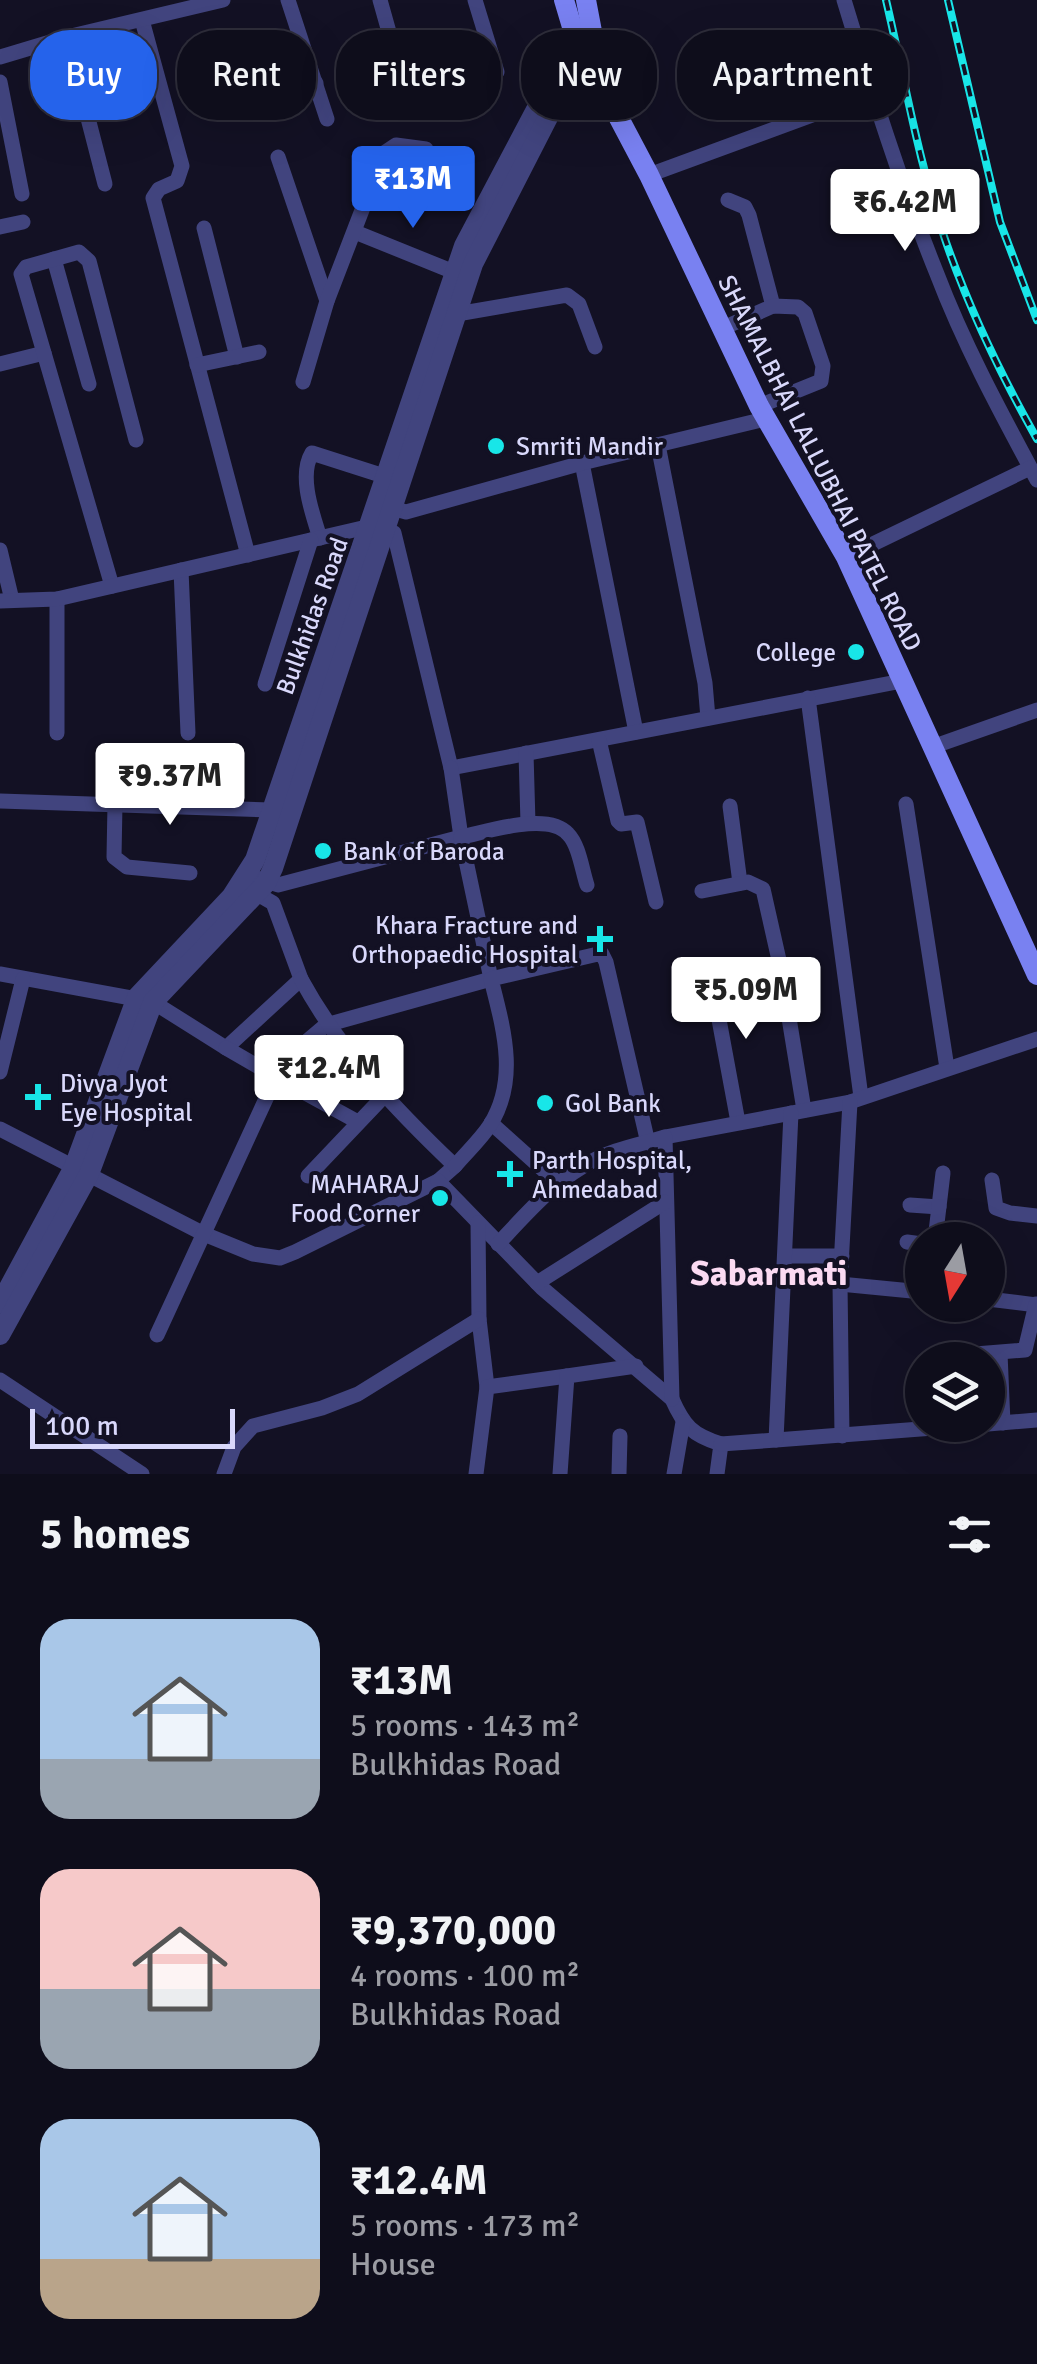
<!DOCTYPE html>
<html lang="en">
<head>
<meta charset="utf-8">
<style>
  :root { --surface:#0e0d1b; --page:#171624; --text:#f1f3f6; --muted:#9b9ca3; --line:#2e2d3a; --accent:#2563eb }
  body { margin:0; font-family:Signika,sans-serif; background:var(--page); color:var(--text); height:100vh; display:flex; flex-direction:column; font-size:38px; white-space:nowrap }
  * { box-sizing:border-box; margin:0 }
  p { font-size:32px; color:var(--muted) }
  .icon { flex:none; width:55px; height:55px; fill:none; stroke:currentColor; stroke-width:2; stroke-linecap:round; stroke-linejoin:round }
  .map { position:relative; height:1474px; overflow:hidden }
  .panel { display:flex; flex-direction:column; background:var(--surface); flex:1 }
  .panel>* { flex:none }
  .banner { position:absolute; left:30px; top:30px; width:978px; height:90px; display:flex; gap:20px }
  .needle { width:65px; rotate:191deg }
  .controls { position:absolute; left:905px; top:1222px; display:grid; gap:20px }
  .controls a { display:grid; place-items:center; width:100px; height:100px; border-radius:50%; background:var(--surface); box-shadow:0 10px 40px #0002,0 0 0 2px var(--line); font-size:50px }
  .scale { position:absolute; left:30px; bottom:25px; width:205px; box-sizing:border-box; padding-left:10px; border:5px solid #d9d8fb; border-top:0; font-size:28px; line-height:35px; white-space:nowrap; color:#d9d8fb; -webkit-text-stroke:8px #131124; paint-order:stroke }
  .price { position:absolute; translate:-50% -85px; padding:0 22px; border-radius:10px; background:#fff; color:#222; font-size:32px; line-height:65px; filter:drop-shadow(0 2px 5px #0008) }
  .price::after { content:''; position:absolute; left:50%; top:60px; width:30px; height:22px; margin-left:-15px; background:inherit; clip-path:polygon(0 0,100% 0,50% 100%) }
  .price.current { background:var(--accent); color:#fff }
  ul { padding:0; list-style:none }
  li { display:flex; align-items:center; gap:30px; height:250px; padding:0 40px }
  li span { display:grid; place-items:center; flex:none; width:280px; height:200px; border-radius:30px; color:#555 }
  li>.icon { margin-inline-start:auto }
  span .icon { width:120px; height:120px; fill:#fffc; stroke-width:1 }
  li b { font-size:42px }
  h2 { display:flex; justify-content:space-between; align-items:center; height:120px; padding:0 40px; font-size:42px }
  .pill { padding:0 35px; border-radius:40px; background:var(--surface); box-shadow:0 10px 40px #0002,0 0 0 2px var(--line); font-size:35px; line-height:90px }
  .pill.current { background:var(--accent); color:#fff }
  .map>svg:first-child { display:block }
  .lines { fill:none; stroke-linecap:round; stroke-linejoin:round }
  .minor { stroke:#41447e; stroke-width:15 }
  .tertiary { stroke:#41447e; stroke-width:20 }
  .secondary { stroke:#7981f1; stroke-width:20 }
  .rail-casing { stroke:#18e6e8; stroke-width:8 }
  .rail { stroke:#131124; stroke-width:4; stroke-dasharray:11; stroke-linecap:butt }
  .poi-dot { fill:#18e6e8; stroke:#131124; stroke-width:4 }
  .labels { text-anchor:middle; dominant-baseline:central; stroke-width:8; stroke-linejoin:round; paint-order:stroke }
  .poi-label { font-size:25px; fill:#d9d8fb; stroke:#131124; text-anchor:start }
  .street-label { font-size:25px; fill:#d9d8fb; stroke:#131124 }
  .district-label { font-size:35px; font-weight:bold; fill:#fbdaf2; stroke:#131124 }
</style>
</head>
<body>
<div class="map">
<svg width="1037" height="1474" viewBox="0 0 1037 1474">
  <rect width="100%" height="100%" fill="#131124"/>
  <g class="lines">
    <!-- minor -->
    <g class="minor">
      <polyline points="288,0 327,119"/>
      <polyline points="380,0 407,96"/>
      <polyline points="475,0 497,72"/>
      <path d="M 844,0 C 872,92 901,185 937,274 C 964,345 1001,413 1037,480"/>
      <polyline points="142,20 182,166 177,181 159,189 153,198 248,555"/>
      <polyline points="67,37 105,184"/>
      <polyline points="0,57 67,37 223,0"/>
      <polyline points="0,82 22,194"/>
      <polyline points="237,109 316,83"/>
      <polyline points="278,157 327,301"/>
      <polyline points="649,175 872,93"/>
      <polyline points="728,200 745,207 749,215 773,306"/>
      <polyline points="0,227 23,222"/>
      <polyline points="204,228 237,357"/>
      <polyline points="355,232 454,272"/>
      <polyline points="54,259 89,384"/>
      <polyline points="457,314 567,295 579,304 595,347"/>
      <polyline points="723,328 773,306 798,307 805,313 823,366 821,381 759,406"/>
      <polyline points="0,364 44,353"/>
      <polyline points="197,365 259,352"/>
      <polyline points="303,382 327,301 384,153 396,145 426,149"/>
      <polyline points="658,445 705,683 708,718"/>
      <polyline points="582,463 636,732"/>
      <polyline points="381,505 406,512 582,463 765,419"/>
      <path d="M 320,538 C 313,515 298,476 312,453 L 387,477"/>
      <polyline points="0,550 12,600"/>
      <polyline points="846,557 1030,468"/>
      <polyline points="181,570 188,733"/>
      <polyline points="112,586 21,274 26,267 79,252 89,261 136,440"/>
      <polyline points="57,599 57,733"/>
      <polyline points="0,601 57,599 371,526 394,533 451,768 902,681"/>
      <polyline points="265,684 311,540"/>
      <polyline points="808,698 861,1097"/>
      <polyline points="599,740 618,821 621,824 637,822 656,902"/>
      <polyline points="932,747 1037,710"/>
      <polyline points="526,753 528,823"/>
      <polyline points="0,801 271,810"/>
      <polyline points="115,804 114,857 127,867 190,873"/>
      <polyline points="906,804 947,1068"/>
      <polyline points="730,806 740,883"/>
      <polyline points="257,878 278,885 461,837 451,768"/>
      <polyline points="702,891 748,882 763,889 781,969 804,1110"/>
      <polyline points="710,971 738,1122"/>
      <polyline points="0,974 153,1002 226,1048 301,979 273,903 247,888"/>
      <polyline points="0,1072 23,979"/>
      <path d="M 358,1122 L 276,1077 L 293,1053 L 326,1025 L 491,979 L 461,837 C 487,832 548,811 568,834 C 579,845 582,870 587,885"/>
      <polyline points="491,1123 559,1184"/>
      <path d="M 0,1129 L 204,1234 L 253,1254 L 280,1258 L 295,1252 L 438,1181 L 455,1166 C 395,1109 341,1052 301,979"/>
      <polyline points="665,1137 850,1102 1037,1039"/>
      <path d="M 455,1166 C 466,1153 481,1139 490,1125 C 519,1079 503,1027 491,979 L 598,954 L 602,954 L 606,962 L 648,1143"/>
      <polyline points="308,1176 384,1096"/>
      <polyline points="992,1180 996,1208 1010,1213 1037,1216"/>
      <path d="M 438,1181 L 542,1288 L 672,1399 C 684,1426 692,1435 721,1444 L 717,1474"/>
      <polyline points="910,1205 939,1207"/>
      <polyline points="478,1223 479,1319 487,1387"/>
      <polyline points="935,1240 943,1173"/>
      <polyline points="907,1242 922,1244"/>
      <path d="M 498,1244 C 528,1212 557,1178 598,1158 C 618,1148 643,1144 665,1137 L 672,1399"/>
      <polyline points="785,1256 842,1256"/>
      <polyline points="537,1283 665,1202"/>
      <polyline points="840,1284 922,1292"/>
      <polyline points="988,1299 1037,1305"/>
      <polyline points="157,1335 276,1077 226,1048"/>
      <polyline points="1000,1353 1003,1423"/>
      <polyline points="938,1357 1025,1350 1036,1304"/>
      <polyline points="0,1380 142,1474"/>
      <polyline points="988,1424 1037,1420"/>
      <polyline points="842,1436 840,1284 850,1102"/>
      <polyline points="776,1440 973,1425"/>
      <polyline points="721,1444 776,1440 791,1113"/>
      <polyline points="224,1474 234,1447 253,1426 322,1408 358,1394 479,1319"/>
      <polyline points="476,1474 487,1387 567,1376"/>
      <polyline points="560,1474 567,1376 636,1366"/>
      <polyline points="619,1474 620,1436"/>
      <polyline points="674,1474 683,1422"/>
    </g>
    <!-- tertiary -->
    <g class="tertiary">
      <polyline points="0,1304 74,1167 137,997 232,896 255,860 464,246 558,68 577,47 592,42"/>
      <polyline points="0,1335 89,1174 153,1002 266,883 273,868 473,264 559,96 583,64 597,60"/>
    </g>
    <!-- secondary -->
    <g class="secondary">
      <polyline points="564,0 583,64 602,86 649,175 759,406 846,557 1037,975"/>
      <polyline points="586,0 602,84"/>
    </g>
    <!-- rail casing -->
    <g class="rail-casing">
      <g id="rail">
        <path d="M 886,0 C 905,81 919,166 947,245 C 971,313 1002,377 1037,439"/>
        <polyline points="948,0 1000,222 1037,320"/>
      </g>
    </g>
    <!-- rail -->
    <use href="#rail" class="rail"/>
  </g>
  <!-- markers -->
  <g class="poi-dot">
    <circle cx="496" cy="446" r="10"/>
    <circle cx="856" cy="652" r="10"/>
    <circle cx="323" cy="851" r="10"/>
    <path d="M595 924h10v10h10v10h-10v10h-10v-10h-10v-10h10z"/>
    <path d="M33 1082h10v10h10v10h-10v10h-10v-10h-10v-10h10z"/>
    <circle cx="545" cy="1103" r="10"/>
    <path d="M505 1159h10v10h10v10h-10v10h-10v-10h-10v-10h10z"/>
    <circle cx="440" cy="1198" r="10"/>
  </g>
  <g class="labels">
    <!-- poi labels -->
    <g class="poi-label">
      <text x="516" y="446">Smriti Mandir</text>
      <text x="836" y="652" text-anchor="end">College</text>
      <text x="343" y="851">Bank of Baroda</text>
      <text x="578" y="925" text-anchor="end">Khara Fracture and<tspan x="578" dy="29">Orthopaedic Hospital</tspan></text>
      <text x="60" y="1083">Divya Jyot<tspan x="60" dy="29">Eye Hospital</tspan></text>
      <text x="565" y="1103">Gol Bank</text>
      <text x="532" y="1160">Parth Hospital,<tspan x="532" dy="29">Ahmedabad</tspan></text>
      <text x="420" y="1184" text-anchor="end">MAHARAJ<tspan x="420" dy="29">Food Corner</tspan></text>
    </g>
    <!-- street labels -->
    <g class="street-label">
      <text transform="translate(820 463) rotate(63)">SHAMALBHAI LALLUBHAI PATEL ROAD</text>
      <text transform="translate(312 616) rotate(-70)">Bulkhidas Road</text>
    </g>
    <!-- district labels -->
    <g class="district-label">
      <text x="769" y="1273">Sabarmati</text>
    </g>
  </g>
</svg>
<div class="controls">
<a><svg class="needle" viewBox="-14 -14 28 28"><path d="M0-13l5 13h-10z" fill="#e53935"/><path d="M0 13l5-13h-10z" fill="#9b9ca3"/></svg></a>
<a><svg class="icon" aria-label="layers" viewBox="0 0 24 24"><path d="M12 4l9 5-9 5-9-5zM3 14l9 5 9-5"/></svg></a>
</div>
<div class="scale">100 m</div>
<b class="price current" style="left:413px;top:231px">₹13M</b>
<b class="price" style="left:905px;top:254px">₹6.42M</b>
<b class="price" style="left:170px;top:828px">₹9.37M</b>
<b class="price" style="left:746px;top:1042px">₹5.09M</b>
<b class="price" style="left:329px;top:1120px">₹12.4M</b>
<div class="banner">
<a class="pill current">Buy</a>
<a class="pill">Rent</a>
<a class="pill">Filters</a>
<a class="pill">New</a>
<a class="pill">Apartment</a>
</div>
</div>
<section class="panel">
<h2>5 homes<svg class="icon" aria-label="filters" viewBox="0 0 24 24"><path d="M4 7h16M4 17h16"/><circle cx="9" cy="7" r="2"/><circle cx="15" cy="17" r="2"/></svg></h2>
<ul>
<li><span style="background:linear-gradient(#a9c7e8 70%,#9aa5b1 0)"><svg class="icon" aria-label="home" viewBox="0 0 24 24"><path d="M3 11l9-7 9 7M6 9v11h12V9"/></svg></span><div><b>₹13M</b><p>5 rooms · 143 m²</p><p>Bulkhidas Road</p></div></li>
<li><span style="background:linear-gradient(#f6c9c9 60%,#9aa5b1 0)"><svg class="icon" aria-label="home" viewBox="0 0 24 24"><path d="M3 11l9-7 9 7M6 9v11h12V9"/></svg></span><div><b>₹9,370,000</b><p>4 rooms · 100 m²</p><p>Bulkhidas Road</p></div></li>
<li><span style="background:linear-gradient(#a9c7e8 70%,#b9a48a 0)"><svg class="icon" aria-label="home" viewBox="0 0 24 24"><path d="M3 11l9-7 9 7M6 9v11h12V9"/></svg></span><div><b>₹12.4M</b><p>5 rooms · 173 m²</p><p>House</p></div></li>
</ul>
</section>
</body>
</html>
